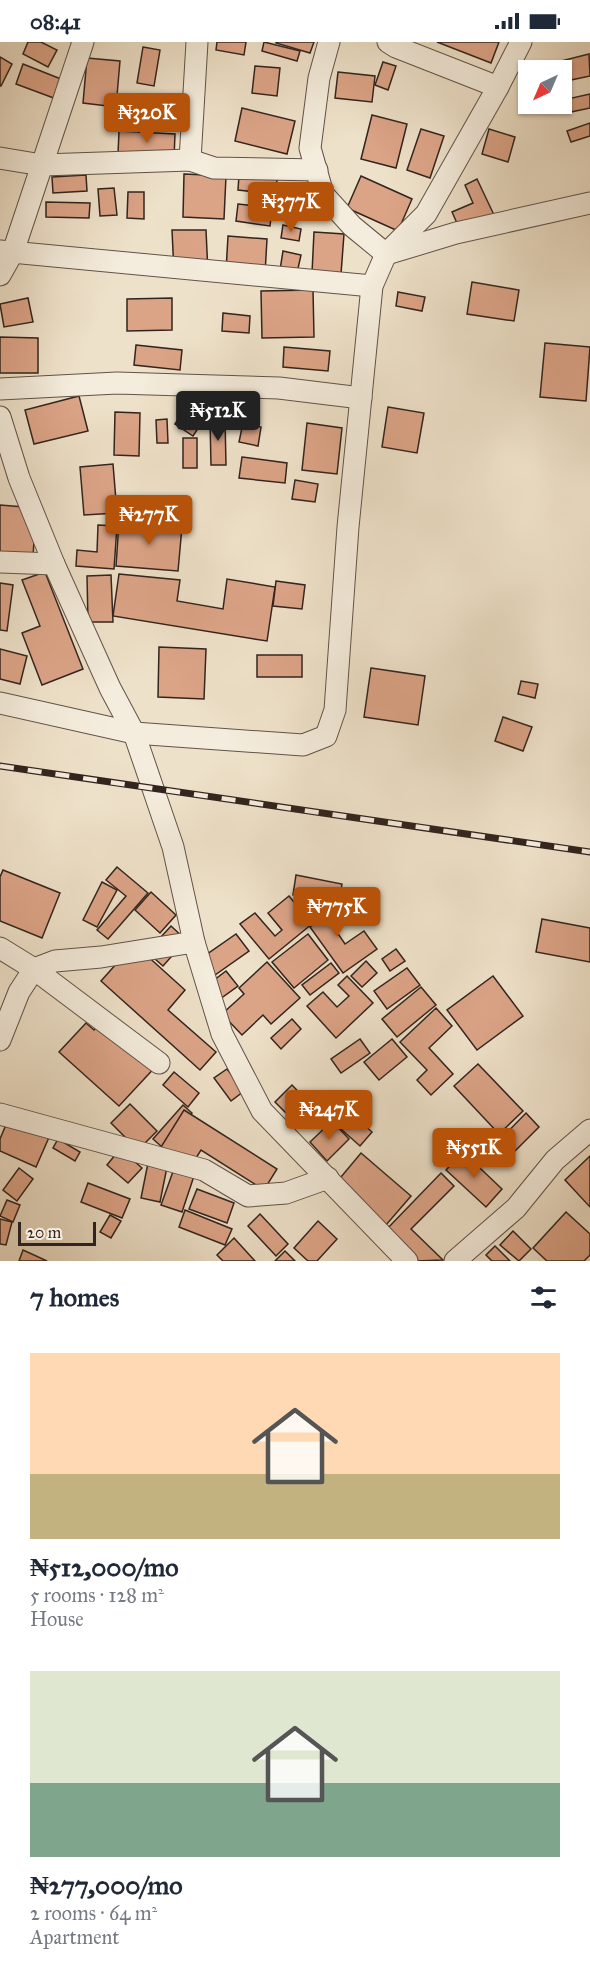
<!DOCTYPE html>
<html lang="en">
<head>
<meta charset="utf-8">
<style>
  :root { --surface:#fff; --page:#f2f2f3; --text:#1f2937; --muted:#747a83; --accent:#b45309 }
  body { margin:0; font-family:"IM FELL Great Primer",serif; background:var(--page); color:var(--text); height:100vh; display:flex; flex-direction:column; font-size:22px; white-space:nowrap }
  * { box-sizing:border-box; margin:0 }
  p { font-size:20px; color:var(--muted) }
  .icon { flex:none; width:33px; height:33px; fill:none; stroke:currentColor; stroke-width:2; stroke-linecap:round; stroke-linejoin:round }
  .map { position:relative; height:1219px; overflow:hidden }
  .sheet { display:flex; flex-direction:column; background:var(--surface); flex:1 }
  .sheet>* { flex:none }
  .needle { width:39px; rotate:224deg }
  .tools { position:absolute; left:518px; top:18px; display:grid; gap:12px }
  .tools a { display:grid; place-items:center; width:54px; height:54px; border-radius:0px; background:var(--surface); box-shadow:0 2px 4px #0004; font-size:30px }
  .scale { position:absolute; left:18px; bottom:15px; width:78px; box-sizing:border-box; padding-left:6px; border:3px solid #32241e; border-top:0; font-size:16px; line-height:21px; white-space:nowrap; color:#32241e; -webkit-text-stroke:4px #f4ecdc; paint-order:stroke }
  .price { position:absolute; translate:-50% -51px; padding:0 14px; border-radius:6px; background:var(--accent); color:#fff; font-size:20px; line-height:39px; filter:drop-shadow(0 2px 3px #0008) }
  .price::after { content:''; position:absolute; left:50%; top:36px; width:18px; height:14px; margin-left:-9px; background:inherit; clip-path:polygon(0 0,100% 0,50% 100%) }
  .price.current { background:#222; color:#fff }
  ul { padding:0; list-style:none }
  li { display:grid; align-content:center; gap:12px; height:318px; padding:0 30px }
  li span { display:grid; place-items:center; height:186px; border-radius:0px; color:#555 }
  li>.icon { margin-inline-start:auto }
  span .icon { width:108px; height:108px; fill:#fffc; stroke-width:1 }
  li b { font-size:26px }
  h2 { display:flex; justify-content:space-between; align-items:center; height:72px; padding:0 30px; font-size:26px }
  .status { display:flex; justify-content:space-between; align-items:center; height:42px; padding:0 30px; background:var(--surface); direction:ltr }
  .status svg { height:16px; fill:currentColor }
  .map>svg:first-child { display:block }
  .building { fill:#dca487; stroke:#32241e; stroke-width:1.5 }
  .lines { fill:none; stroke-linecap:round; stroke-linejoin:round }
  .street-casing { stroke:#615349; stroke-width:23 }
  .street { stroke:#f4ecdc; stroke-width:21 }
  .rail-casing { stroke:#32241e; stroke-width:7 }
  .rail { stroke:#f4ecdc; stroke-width:4.5; stroke-dasharray:14; stroke-linecap:butt }
</style>
</head>
<body>
<div class="status"><b>08:41</b><svg viewBox="0 0 49 12"><path d="M0 12V9h3v3zM5 12V6h3v6zM10 12V3h3v9zM15 12V0h3v12zM26 1h20v11H26zM47 4h2v5h-2z"/></svg></div>
<div class="map">
<svg width="590" height="1219" viewBox="0 0 590 1219">
  <rect width="100%" height="100%" fill="#eee1c9"/>
  <filter id="stains"><feTurbulence type="fractalNoise" baseFrequency=".00333" numOctaves="4"/><feColorMatrix values="0 0 0 0 .2 0 0 0 0 .09 0 0 0 0 .02 0 0 0 .5 -.17"/></filter>
  <radialGradient id="worn" r=".72"><stop offset=".6" stop-color="#630" stop-opacity="0"/><stop offset="1" stop-color="#630" stop-opacity=".3"/></radialGradient>
  <!-- building -->
  <g class="building">
    <polygon points="28,0 41,0 57,8 48,25 23,12"/>
    <polygon points="217,0 246,0 244,13 216,8"/>
    <polygon points="264,0 300,9 297,19 262,9"/>
    <polygon points="276,0 314,0 310,11 276,1"/>
    <polygon points="437,0 499,0 491,21"/>
    <polygon points="143,5 160,8 154,44 137,41"/>
    <polygon points="589,12 590,34 566,39 561,19"/>
    <polygon points="0,15 12,22 1,44 0,44"/>
    <polygon points="87,16 120,19 116,65 83,61"/>
    <polygon points="383,20 396,24 388,48 375,43"/>
    <polygon points="23,22 66,39 59,58 16,42"/>
    <polygon points="255,24 280,26 277,54 252,51"/>
    <polygon points="524,29 528,29 528,60 520,59"/>
    <polygon points="338,30 375,34 372,60 335,56"/>
    <polygon points="590,52 590,66 566,71 563,58"/>
    <polygon points="126,58 178,64 177,78 124,74"/>
    <polygon points="242,66 295,79 287,112 235,99"/>
    <polygon points="372,73 407,82 396,126 361,117"/>
    <polygon points="590,81 590,94 571,100 567,89"/>
    <polygon points="421,87 444,94 430,136 407,128"/>
    <polygon points="489,87 515,95 508,120 482,112"/>
    <polygon points="119,89 175,92 174,116 118,112"/>
    <polygon points="184,132 226,134 224,177 183,175"/>
    <polygon points="86,133 87,149 53,151 52,135"/>
    <polygon points="239,133 277,137 276,152 238,148"/>
    <polygon points="361,134 412,157 398,189 347,166"/>
    <polygon points="477,137 495,175 461,190 452,170 473,161 465,143"/>
    <polygon points="114,146 117,173 100,174 98,147"/>
    <polygon points="128,150 144,150 144,177 127,176"/>
    <polygon points="46,160 90,161 89,176 46,175"/>
    <polygon points="238,162 272,166 270,184 236,179"/>
    <polygon points="283,183 301,187 299,199 281,196"/>
    <polygon points="172,188 206,188 208,231 174,231"/>
    <polygon points="314,190 344,192 341,232 312,231"/>
    <polygon points="228,194 267,197 265,232 226,229"/>
    <polygon points="283,209 301,213 297,231 280,228"/>
    <polygon points="472,240 519,248 514,279 467,272"/>
    <polygon points="313,248 314,295 262,296 261,249"/>
    <polygon points="398,250 425,255 422,269 396,264"/>
    <polygon points="28,256 33,280 4,285 0,262"/>
    <polygon points="172,256 172,288 127,289 127,257"/>
    <polygon points="223,271 250,274 249,291 222,289"/>
    <polygon points="0,295 38,296 38,331 0,331"/>
    <polygon points="545,301 590,305 586,359 540,355"/>
    <polygon points="136,303 182,308 180,328 134,323"/>
    <polygon points="284,305 330,309 328,329 283,325"/>
    <polygon points="79,354 88,389 34,402 25,368"/>
    <polygon points="186,364 205,376 193,394 175,382"/>
    <polygon points="388,365 424,371 417,411 382,405"/>
    <polygon points="115,370 140,371 139,414 114,413"/>
    <polygon points="167,377 168,401 157,401 156,378"/>
    <polygon points="210,378 225,378 226,423 211,423"/>
    <polygon points="243,381 261,385 258,404 239,400"/>
    <polygon points="307,381 342,386 337,432 302,428"/>
    <rect x="183" y="396" width="14" height="30"/>
    <polygon points="242,415 287,421 285,441 239,436"/>
    <polygon points="113,422 117,471 84,473 80,425"/>
    <polygon points="295,438 318,442 315,460 292,457"/>
    <polygon points="0,463 36,466 33,515 0,512"/>
    <polygon points="119,480 182,485 178,529 116,524"/>
    <polygon points="98,483 117,484 114,527 76,524 77,508 97,510"/>
    <polygon points="45,530 83,627 42,643 22,591 40,584 22,538"/>
    <polygon points="119,532 180,538 177,559 223,567 227,537 275,545 267,599 113,574"/>
    <polygon points="111,533 113,580 88,580 87,534"/>
    <polygon points="276,539 305,543 302,567 273,564"/>
    <polygon points="0,541 13,543 7,589 0,588"/>
    <polygon points="159,605 206,607 204,657 158,655"/>
    <polygon points="0,607 27,614 20,642 0,637"/>
    <rect x="257" y="613" width="45" height="22"/>
    <polygon points="371,626 425,634 418,683 364,675"/>
    <polygon points="521,639 538,642 535,656 518,652"/>
    <polygon points="503,675 532,685 523,709 495,699"/>
    <polygon points="117,825 148,851 108,897 97,888 126,854 106,838"/>
    <polygon points="3,828 60,851 42,896 0,879 0,835"/>
    <polygon points="296,833 342,842 339,861 293,853"/>
    <polygon points="102,840 117,848 97,885 83,878"/>
    <polygon points="151,850 176,873 160,891 135,868"/>
    <polygon points="289,854 312,882 269,917 240,882 255,871 275,894 282,888 268,871"/>
    <polygon points="303,857 305,859 309,857 315,865 320,862 330,876 328,877 345,902 364,889 377,907 343,931 310,885 313,883 298,861"/>
    <polygon points="542,877 590,886 590,920 536,910"/>
    <polygon points="171,884 186,898 163,924 147,910"/>
    <polygon points="236,892 249,909 215,933 203,915"/>
    <polygon points="308,892 328,918 294,946 272,920"/>
    <polygon points="134,902 185,948 168,968 216,1010 200,1028 101,939"/>
    <polygon points="396,907 405,919 390,929 382,917"/>
    <polygon points="366,919 377,931 362,945 351,934"/>
    <polygon points="267,920 300,956 271,982 263,973 242,993 222,972 244,952 239,946"/>
    <polygon points="331,921 339,931 310,953 302,943"/>
    <polygon points="407,926 420,943 387,967 374,949"/>
    <polygon points="226,929 238,944 220,957 209,942"/>
    <polygon points="347,934 373,961 336,996 307,964 323,950 337,965 349,954 338,943"/>
    <polygon points="493,934 523,974 477,1008 447,968"/>
    <polygon points="421,945 436,963 397,995 382,977"/>
    <polygon points="436,966 452,984 429,1006 453,1032 431,1053 417,1038 427,1028 400,1000"/>
    <polygon points="107,974 159,1021 119,1064 59,1010 86,981 94,988"/>
    <polygon points="292,977 301,987 281,1007 271,996"/>
    <polygon points="360,997 370,1011 341,1031 331,1017"/>
    <polygon points="392,997 407,1015 379,1038 364,1020"/>
    <polygon points="478,1022 523,1069 499,1092 454,1044"/>
    <polygon points="227,1027 244,1049 231,1059 214,1036"/>
    <polygon points="174,1030 199,1051 188,1065 163,1043"/>
    <polygon points="292,1043 313,1065 296,1081 275,1060"/>
    <polygon points="130,1062 157,1089 138,1108 111,1081"/>
    <polygon points="183,1063 192,1071 162,1105 153,1097"/>
    <polygon points="344,1065 372,1090 360,1104 332,1079"/>
    <polygon points="13,1066 54,1084 36,1125 0,1109 0,1097"/>
    <polygon points="184,1068 277,1127 264,1148 201,1108 191,1124 161,1105"/>
    <polygon points="526,1071 539,1085 504,1120 491,1107"/>
    <polygon points="332,1079 349,1097 327,1119 310,1100"/>
    <polygon points="58,1097 80,1110 75,1119 53,1106"/>
    <polygon points="120,1107 142,1126 128,1141 107,1123"/>
    <polygon points="463,1110 502,1147 486,1165 446,1128"/>
    <polygon points="361,1111 411,1154 386,1183 336,1141"/>
    <polygon points="590,1114 590,1165 565,1138"/>
    <polygon points="149,1116 168,1120 160,1160 141,1156"/>
    <polygon points="175,1124 195,1131 182,1170 161,1163"/>
    <polygon points="19,1126 33,1137 17,1159 3,1148"/>
    <polygon points="441,1131 454,1144 411,1187 443,1218 415,1219 385,1189"/>
    <polygon points="88,1141 130,1157 122,1176 81,1160"/>
    <polygon points="197,1147 234,1161 227,1181 189,1167"/>
    <polygon points="7,1158 20,1163 13,1180 0,1174"/>
    <polygon points="185,1168 232,1187 225,1203 179,1185"/>
    <polygon points="566,1170 590,1192 590,1213 584,1219 547,1219 533,1206"/>
    <polygon points="260,1172 288,1202 276,1214 248,1184"/>
    <polygon points="110,1173 121,1179 111,1196 100,1190"/>
    <polygon points="0,1177 12,1180 6,1203 0,1202"/>
    <polygon points="318,1179 337,1197 317,1219 308,1219 294,1206"/>
    <polygon points="513,1189 531,1207 519,1219 500,1203"/>
    <polygon points="234,1196 255,1219 223,1219 217,1213"/>
    <polygon points="495,1204 510,1219 492,1219 486,1213"/>
    <polygon points="23,1208 47,1219 19,1219"/>
    <polygon points="285,1209 295,1219 275,1219"/>
  </g>
  <g class="lines">
    <!-- street casing -->
    <g class="street-casing">
      <g id="street">
        <polyline points="329,0 319,36 310,106 323,152 352,184 386,212"/>
        <polyline points="388,0 396,5 498,45"/>
        <polyline points="0,116 42,123 190,118 214,126 317,128"/>
        <polyline points="190,118 197,0"/>
        <polyline points="0,209 372,244"/>
        <polyline points="390,211 456,191 590,161"/>
        <polyline points="0,233 13,210 83,0"/>
        <polyline points="0,347 117,341 279,346 361,356"/>
        <polyline points="0,375 19,436 54,522 110,646 134,691 173,805 194,900 222,992 262,1069 407,1219"/>
        <polyline points="0,520 54,522"/>
        <polyline points="0,661 134,691 303,703 326,694 335,668 348,485 372,244 386,212 426,172 498,45 521,0"/>
        <polyline points="0,906 34,927 159,1021"/>
        <polyline points="0,998 19,950 34,927 55,919 101,915 194,900"/>
        <polyline points="0,1072 204,1128 248,1154 286,1151 328,1136"/>
        <polyline points="455,1219 516,1166 555,1118 590,1088"/>
      </g>
    </g>
    <!-- street -->
    <use href="#street" class="street"/>
    <!-- rail casing -->
    <g class="rail-casing">
      <polyline id="rail" points="0,724 590,810"/>
    </g>
    <!-- rail -->
    <use href="#rail" class="rail"/>
  </g>
  <rect width="100%" height="100%" filter="url(#stains)"/>
  <rect width="100%" height="100%" fill="url(#worn)"/>
</svg>
<div class="tools">
<a><svg class="needle" viewBox="-14 -14 28 28"><path d="M0-13l5 13h-10z" fill="#e53935"/><path d="M0 13l5-13h-10z" fill="#747a83"/></svg></a>
</div>
<div class="scale">20 m</div>
<b class="price" style="left:147px;top:102px">₦320K</b>
<b class="price" style="left:291px;top:191px">₦377K</b>
<b class="price current" style="left:218px;top:400px">₦512K</b>
<b class="price" style="left:149px;top:504px">₦277K</b>
<b class="price" style="left:337px;top:896px">₦775K</b>
<b class="price" style="left:329px;top:1099px">₦247K</b>
<b class="price" style="left:474px;top:1137px">₦551K</b>
</div>
<section class="sheet">
<h2>7 homes<svg class="icon" aria-label="filters" viewBox="0 0 24 24"><path d="M4 7h16M4 17h16"/><circle cx="9" cy="7" r="2"/><circle cx="15" cy="17" r="2"/></svg></h2>
<ul>
<li><span style="background:linear-gradient(#ffd9b3 65%,#c2b280 0)"><svg class="icon" aria-label="home" viewBox="0 0 24 24"><path d="M3 11l9-7 9 7M6 9v11h12V9"/></svg></span><div><b>₦512,000/mo</b><p>5 rooms · 128 m²</p><p>House</p></div></li>
<li><span style="background:linear-gradient(#dfe7d0 60%,#7fa58c 0)"><svg class="icon" aria-label="home" viewBox="0 0 24 24"><path d="M3 11l9-7 9 7M6 9v11h12V9"/></svg></span><div><b>₦277,000/mo</b><p>2 rooms · 64 m²</p><p>Apartment</p></div></li>
</ul>
</section>
</body>
</html>
